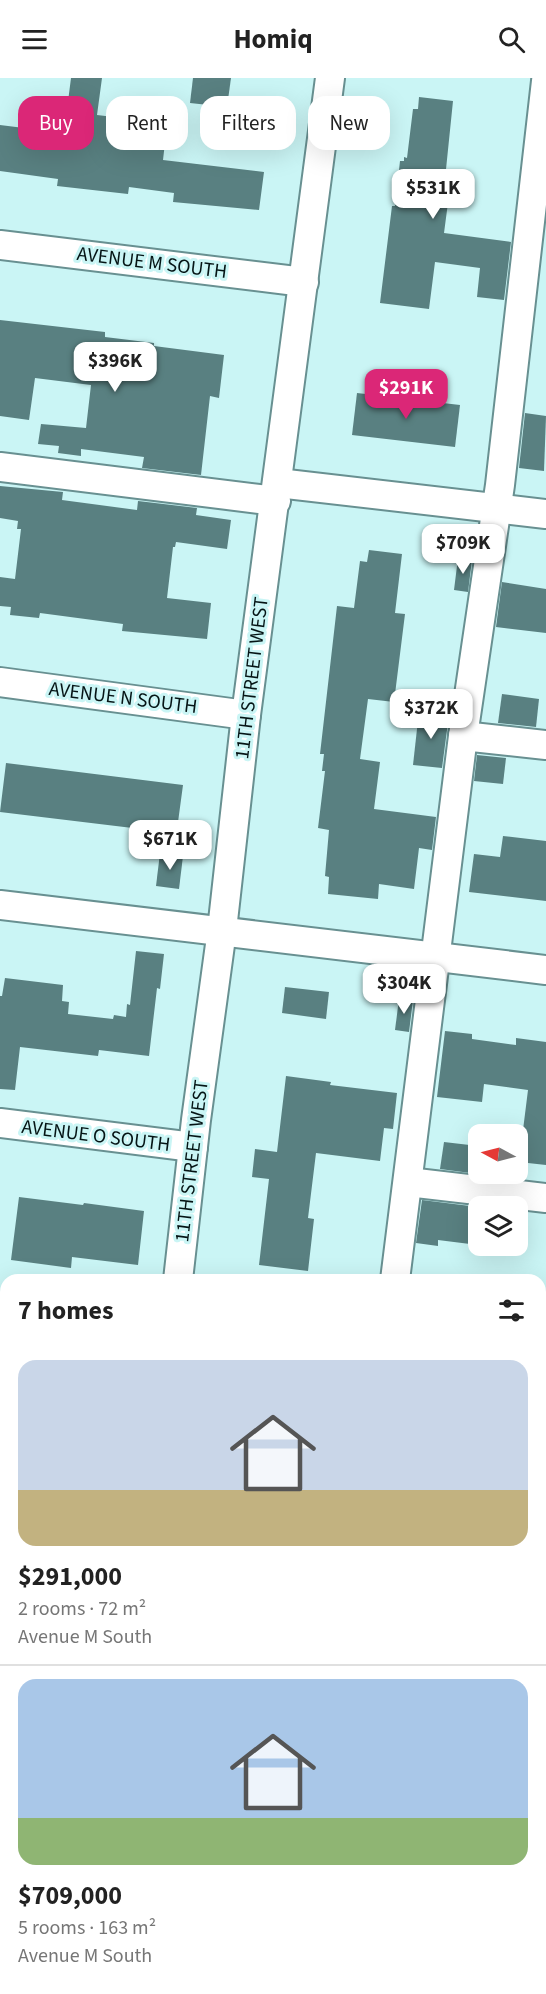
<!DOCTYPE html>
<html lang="en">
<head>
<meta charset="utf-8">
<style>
  :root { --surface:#fff; --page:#f6f6f6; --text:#222; --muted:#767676; --line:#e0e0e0; --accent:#db2777 }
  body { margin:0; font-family:"Source Sans 3",sans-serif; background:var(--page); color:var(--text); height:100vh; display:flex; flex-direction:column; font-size:22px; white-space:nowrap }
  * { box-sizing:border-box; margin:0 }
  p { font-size:20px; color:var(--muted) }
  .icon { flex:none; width:33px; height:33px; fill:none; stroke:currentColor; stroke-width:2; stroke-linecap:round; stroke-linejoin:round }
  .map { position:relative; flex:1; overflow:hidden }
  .panel { position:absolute; left:0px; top:1196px; width:546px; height:722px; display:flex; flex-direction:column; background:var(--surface); border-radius:18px 18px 0 0; box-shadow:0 6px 24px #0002 }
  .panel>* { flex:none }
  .hud { position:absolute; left:18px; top:18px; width:510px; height:54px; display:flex; gap:12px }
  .needle { width:39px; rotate:277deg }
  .fabs { position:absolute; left:468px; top:1046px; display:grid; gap:12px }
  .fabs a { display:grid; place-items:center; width:60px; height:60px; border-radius:12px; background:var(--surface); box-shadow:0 6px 24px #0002; font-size:30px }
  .price { position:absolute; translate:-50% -51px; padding:0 14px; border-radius:12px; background:#fff; color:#222; font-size:20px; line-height:39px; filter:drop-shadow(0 2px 3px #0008) }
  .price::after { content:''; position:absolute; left:50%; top:36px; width:18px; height:14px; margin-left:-9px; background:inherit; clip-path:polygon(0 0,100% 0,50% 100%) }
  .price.on { background:var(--accent); color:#fff }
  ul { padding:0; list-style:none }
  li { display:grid; align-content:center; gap:12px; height:318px; padding:0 18px }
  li+li { border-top:2px solid var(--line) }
  li span { display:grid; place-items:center; height:186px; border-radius:18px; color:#555 }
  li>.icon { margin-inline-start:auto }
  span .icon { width:108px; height:108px; fill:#fffc; stroke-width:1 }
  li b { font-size:26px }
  h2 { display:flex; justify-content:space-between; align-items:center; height:72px; padding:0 18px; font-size:26px }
  .chip { padding:0 21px; border-radius:18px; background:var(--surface); box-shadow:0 6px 24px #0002; font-size:21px; line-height:54px }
  .chip.on { background:var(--accent); color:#fff }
  header { display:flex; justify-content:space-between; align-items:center; height:78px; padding:0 18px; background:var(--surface); font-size:27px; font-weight:700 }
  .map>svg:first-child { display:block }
  .built { fill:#b3e7e8 }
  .building { fill:#598081 }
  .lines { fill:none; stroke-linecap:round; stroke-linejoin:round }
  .minor-casing { stroke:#689091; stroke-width:32 }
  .major-casing { stroke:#277375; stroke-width:36 }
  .minor { stroke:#fff; stroke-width:28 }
  .major { stroke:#88cacb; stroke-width:33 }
  .labels { text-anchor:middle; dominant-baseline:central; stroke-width:6; stroke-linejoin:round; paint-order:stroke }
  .street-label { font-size:20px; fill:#051415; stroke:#caf5f5 }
</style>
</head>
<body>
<header><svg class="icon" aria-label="menu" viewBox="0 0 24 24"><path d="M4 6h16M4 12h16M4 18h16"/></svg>Homiq<svg class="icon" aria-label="search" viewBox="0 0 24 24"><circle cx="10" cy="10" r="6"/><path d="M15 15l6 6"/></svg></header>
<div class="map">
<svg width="546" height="1916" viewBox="0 0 546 1916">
  <rect width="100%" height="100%" fill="#caf5f5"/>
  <!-- built -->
  <polygon class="built" points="0,1502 6,1502 6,1705 0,1704"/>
  <!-- building -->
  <g class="building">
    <polygon points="71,0 102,0 97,37 139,42 138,53 166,56 163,82 264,94 259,132 173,124 174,115 129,109 128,116 57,108 58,101 0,93 0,47 64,55"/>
    <polygon points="193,0 231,0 227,29 190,25"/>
    <polygon points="419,19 453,23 445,101 451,102 444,155 511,164 504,222 477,219 480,190 435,184 429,231 380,225 392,128 395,128 400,83 404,83 404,79 407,80 413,31 418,31"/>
    <polygon points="0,242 105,254 105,259 154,265 154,268 224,277 219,320 210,318 201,397 142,390 144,379 81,371 81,378 58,375 59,368 38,366 41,346 86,350 91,307 35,300 29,342 0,338"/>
    <polygon points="357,315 460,327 455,369 352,357"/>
    <polygon points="525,335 546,338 544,393 519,390"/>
    <polygon points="0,408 63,414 62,422 137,432 138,423 197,430 196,437 231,442 227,471 176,464 175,469 173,469 167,520 211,525 207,561 122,553 123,546 40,535 39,540 10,537 11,529 0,528 0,499 15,501 21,451 17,451 18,443 0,440"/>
    <polygon points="369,472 402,476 395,535 405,536 394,624 368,621 360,681 380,684 374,731 436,739 432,772 419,770 414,811 379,806 378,821 328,816 329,799 325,798 329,752 318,750 325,693 322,693 324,676 320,676 337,528 354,530 360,483 367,484"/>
    <polygon points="458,480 472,482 468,514 454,512"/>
    <polygon points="502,504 546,511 546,555 496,549"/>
    <polygon points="502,616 539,621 536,649 498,645"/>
    <polygon points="419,633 449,637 442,690 413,687"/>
    <polygon points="477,677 506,680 503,706 474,703"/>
    <polygon points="6,685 183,707 176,759 148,756 149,752 0,734"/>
    <polygon points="503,758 546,763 546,823 469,814 474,776 500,779"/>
    <polygon points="160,775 183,778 179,811 156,808"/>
    <polygon points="136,873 164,876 160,911 157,910 149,978 99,972 98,978 20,969 15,1012 0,1011 0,918 2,918 5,900 63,907 62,923 69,924 68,936 113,941 114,937 126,939 127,926 130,927"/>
    <polygon points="285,909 329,914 326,941 282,935"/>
    <polygon points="399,921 413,922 409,954 395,952"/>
    <polygon points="445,953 472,956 472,961 516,967 516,960 546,964 546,1087 519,1084 528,1012 484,1006 482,1024 437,1019"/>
    <polygon points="286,998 331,1004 330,1007 397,1015 393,1051 384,1050 380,1083 316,1075 308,1140 314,1141 308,1193 259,1187 269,1101 252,1099 255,1071 277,1074"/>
    <polygon points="444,1064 478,1068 478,1096 440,1091"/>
    <polygon points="19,1119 83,1127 84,1125 144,1133 138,1187 72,1179 71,1190 11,1182"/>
    <polygon points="422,1122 478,1129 478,1167 438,1162 438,1168 416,1165"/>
  </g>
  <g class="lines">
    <!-- minor casing -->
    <g class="minor-casing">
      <g id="minor">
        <polyline points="0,167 304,204"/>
        <polyline points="0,389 276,423"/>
        <polyline points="278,405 546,436"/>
        <polyline points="0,604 246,637"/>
        <polyline points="463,658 546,667"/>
        <polyline points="0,827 546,892"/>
        <polyline points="0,1045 193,1069"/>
        <polyline points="408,1104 546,1120"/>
        <polyline points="178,1202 196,1042 222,852 246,637 330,0"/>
        <polyline points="395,1202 463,658 500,407 546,3"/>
        <polyline points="0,1264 6,1264"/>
        <polyline points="540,1347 546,1348"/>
        <polyline points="0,1480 6,1481"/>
        <polyline points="540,1574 546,1575"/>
        <polyline points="540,1801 546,1801"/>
        <polyline points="275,1916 276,1911"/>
      </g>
    </g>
    <!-- major casing -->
    <g class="major-casing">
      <g id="major">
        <polyline points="0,1730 6,1731"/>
        <polyline points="92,1916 92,1911"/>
      </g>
    </g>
    <!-- minor -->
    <use href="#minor" class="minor"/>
    <!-- major -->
    <use href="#major" class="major"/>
  </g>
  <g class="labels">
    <!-- street labels -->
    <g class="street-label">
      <text transform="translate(152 185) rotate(7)">AVENUE M SOUTH</text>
      <text transform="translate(252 600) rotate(-83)">11TH STREET WEST</text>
      <text transform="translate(123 620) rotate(7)">AVENUE N SOUTH</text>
      <text transform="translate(96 1058) rotate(7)">AVENUE O SOUTH</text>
      <text transform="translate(192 1083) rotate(-83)">11TH STREET WEST</text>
    </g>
  </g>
</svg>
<div class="fabs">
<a><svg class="needle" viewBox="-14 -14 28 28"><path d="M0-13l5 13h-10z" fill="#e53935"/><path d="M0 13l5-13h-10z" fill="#767676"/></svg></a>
<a><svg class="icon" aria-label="layers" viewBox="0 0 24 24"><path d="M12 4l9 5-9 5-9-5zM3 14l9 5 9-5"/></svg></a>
</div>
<b class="price" style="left:433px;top:142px">$531K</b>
<b class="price" style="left:115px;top:315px">$396K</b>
<b class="price on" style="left:406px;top:342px">$291K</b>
<b class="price" style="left:463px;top:497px">$709K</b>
<b class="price" style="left:431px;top:662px">$372K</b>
<b class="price" style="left:170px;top:793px">$671K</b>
<b class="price" style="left:404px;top:937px">$304K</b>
<div class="hud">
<a class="chip on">Buy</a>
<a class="chip">Rent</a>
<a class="chip">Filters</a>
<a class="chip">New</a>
</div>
<section class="panel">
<h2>7 homes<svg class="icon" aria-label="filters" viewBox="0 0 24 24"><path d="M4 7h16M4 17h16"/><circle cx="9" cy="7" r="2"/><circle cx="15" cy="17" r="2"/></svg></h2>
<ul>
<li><span style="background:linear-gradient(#c9d6e8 70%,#c2b280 0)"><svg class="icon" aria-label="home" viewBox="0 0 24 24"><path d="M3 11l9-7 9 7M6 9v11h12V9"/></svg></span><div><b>$291,000</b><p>2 rooms · 72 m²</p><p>Avenue M South</p></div></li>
<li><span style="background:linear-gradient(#a9c7e8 75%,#8fb573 0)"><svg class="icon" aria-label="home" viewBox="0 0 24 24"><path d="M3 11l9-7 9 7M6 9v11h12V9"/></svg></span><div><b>$709,000</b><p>5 rooms · 163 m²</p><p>Avenue M South</p></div></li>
</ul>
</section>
</div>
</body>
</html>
